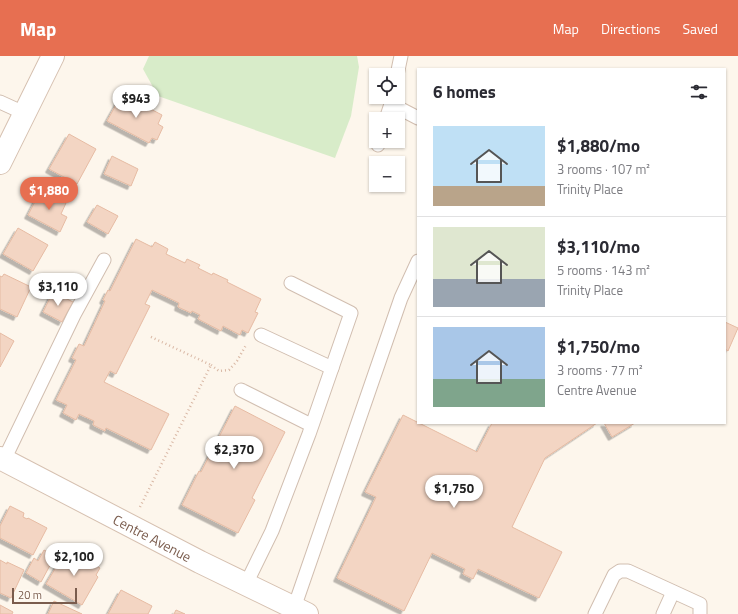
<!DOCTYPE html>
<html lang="en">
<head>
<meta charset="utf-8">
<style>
  :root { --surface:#fff; --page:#f7f7f7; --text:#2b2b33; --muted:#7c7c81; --line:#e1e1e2; --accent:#e76f51 }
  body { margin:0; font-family:"Titillium Web",sans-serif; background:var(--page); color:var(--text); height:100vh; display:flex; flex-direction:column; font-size:15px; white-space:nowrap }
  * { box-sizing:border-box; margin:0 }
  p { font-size:13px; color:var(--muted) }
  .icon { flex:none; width:22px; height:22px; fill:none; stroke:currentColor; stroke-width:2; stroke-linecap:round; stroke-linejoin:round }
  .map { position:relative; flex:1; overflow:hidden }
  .sheet { position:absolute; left:417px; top:12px; width:309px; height:356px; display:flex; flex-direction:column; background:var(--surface); border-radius:0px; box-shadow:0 1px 3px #0004 }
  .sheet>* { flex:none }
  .tools { position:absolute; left:369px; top:12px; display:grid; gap:8px }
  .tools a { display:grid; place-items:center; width:36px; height:36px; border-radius:0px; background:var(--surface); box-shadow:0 1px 3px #0004; font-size:20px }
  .scale { position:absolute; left:12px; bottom:10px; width:65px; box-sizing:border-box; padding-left:4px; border:2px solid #7a5c4d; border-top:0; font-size:11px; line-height:14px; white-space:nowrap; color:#7a5c4d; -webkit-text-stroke:3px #fffaf3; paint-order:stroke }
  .price { position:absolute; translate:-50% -34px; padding:0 9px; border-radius:14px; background:#fff; color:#222; font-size:13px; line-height:26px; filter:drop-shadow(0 1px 2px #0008) }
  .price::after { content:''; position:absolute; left:50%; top:24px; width:12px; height:9px; margin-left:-6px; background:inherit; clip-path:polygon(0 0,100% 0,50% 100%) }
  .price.selected { background:var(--accent); color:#fff }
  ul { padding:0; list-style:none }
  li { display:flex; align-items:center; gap:12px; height:100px; padding:0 16px }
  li+li { border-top:1px solid var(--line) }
  li span { display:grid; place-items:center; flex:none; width:112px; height:80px; border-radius:0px; color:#555 }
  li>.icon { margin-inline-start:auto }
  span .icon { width:48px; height:48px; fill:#fffc; stroke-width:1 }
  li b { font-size:17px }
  h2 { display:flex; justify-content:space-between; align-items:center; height:48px; padding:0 16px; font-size:17px }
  header { display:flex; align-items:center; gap:24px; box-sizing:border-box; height:56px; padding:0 20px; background:var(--accent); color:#fff }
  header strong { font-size:19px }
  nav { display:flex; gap:22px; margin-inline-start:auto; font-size:14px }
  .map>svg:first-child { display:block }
  .green { fill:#d8ecc9 }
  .building { fill:#f3d5c3; stroke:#e6bba3; filter:url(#shadow) }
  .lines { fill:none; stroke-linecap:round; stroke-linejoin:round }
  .lane-casing { stroke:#d1beb0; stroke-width:15 }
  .secondary-casing { stroke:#d6c0b0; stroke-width:24 }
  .path { stroke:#d9b8a5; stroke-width:2.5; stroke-dasharray:1 3; stroke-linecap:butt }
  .lane { stroke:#fff; stroke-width:13 }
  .secondary { stroke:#fff; stroke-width:22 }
  .labels { text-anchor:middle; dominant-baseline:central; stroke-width:3; stroke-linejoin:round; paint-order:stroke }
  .street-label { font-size:14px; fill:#7a5c4d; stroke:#fffaf3 }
</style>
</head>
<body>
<header>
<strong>Map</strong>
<nav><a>Map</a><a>Directions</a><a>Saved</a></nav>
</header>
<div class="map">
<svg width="738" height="558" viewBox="0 0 738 558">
  <defs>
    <filter id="shadow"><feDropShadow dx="-3.5" dy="3.5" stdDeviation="0" flood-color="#0004"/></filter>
  </defs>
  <rect width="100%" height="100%" fill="#fdf6ec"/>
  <!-- green -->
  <polygon class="green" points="149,0 357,0 359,11 351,60 335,102 158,40 143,13"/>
  <!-- building -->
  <g class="building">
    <polygon points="122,38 162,59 158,68 163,71 157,84 152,82 149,87 107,65"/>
    <polygon points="69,78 96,93 77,128 49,113"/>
    <polygon points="112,100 138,113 131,130 104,118"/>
    <polygon points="41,134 66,147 61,158 67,161 60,176 28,159"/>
    <polygon points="97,149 118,160 108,178 87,166"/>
    <polygon points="18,172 48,189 33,215 3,198"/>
    <polygon points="136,183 152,191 155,186 168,193 166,198 185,207 187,203 200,209 198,212 212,219 213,217 228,224 227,226 261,243 255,256 258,257 248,277 242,274 240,279 223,270 221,275 198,263 200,259 192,255 191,257 178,251 179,247 152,234 145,248 150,250 116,318 110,315 104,326 169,358 151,394 106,372 105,375 93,369 94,365 79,358 76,364 63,357 67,349 56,344 76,304 72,302 79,288 84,290 105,245 103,244 108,234 110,235"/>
    <polygon points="4,218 31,231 17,261 0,253 0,220 2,221"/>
    <polygon points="53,236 73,246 62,266 43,256"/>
    <polygon points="725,266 738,272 728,295 725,293"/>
    <polygon points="0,277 14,285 0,311"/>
    <polygon points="235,350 285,376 252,442 255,444 238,477 182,449 199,415 201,416"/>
    <polygon points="403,359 477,396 492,367 597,367 545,402 512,471 562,496 539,542 478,513 473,523 463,518 465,513 432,497 404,555 337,522 376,441 365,436"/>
    <polygon points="604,367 635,367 612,381"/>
    <polygon points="10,450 24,457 23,461 27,463 28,462 47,472 33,499 0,482 0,470"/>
    <polygon points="44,494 55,500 41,526 26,517 34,502 38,505"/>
    <polygon points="68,494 100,512 96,519 98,521 82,549 46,528 62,501 63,501"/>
    <polygon points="0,504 7,508 7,506 24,514 11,542 0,537"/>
    <polygon points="121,534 152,550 148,558 108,558"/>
    <polygon points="54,545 82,558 48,558"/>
    <polygon points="0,549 13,556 12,558 0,558"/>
    <polygon points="176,554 185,558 174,558"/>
  </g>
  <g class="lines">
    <!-- lane casing -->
    <g class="lane-casing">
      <g id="lane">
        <polyline points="397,19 401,0"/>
        <polyline points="393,41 391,48 418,62"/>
        <polyline points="0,46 24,57"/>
        <polyline points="386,63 391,48"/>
        <polyline points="378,89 379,85"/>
        <polyline points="261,279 332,312"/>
        <polyline points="241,334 311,369"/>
        <polyline points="4,404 74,259 104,204"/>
        <polyline points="246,528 272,475 309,378 351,257 291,227"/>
        <polyline points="294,552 401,242 418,205"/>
        <polyline points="595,558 614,519 620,515 628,515 700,548 700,558"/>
        <polyline points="663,558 673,536"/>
      </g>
    </g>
    <!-- secondary casing -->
    <g class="secondary-casing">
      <g id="secondary">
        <polyline points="0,107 53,0"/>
        <path id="s1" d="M 0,402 L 200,506 L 307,558"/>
      </g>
    </g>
    <!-- path -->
    <g class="path">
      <polyline points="211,309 219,315 229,314 237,305 246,289"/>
      <polyline points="140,451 211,309 149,280"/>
    </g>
    <!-- lane -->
    <use href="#lane" class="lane"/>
    <!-- secondary -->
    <use href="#secondary" class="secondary"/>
  </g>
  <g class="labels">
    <!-- street labels -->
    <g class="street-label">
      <text stroke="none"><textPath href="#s1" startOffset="172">Centre Avenue</textPath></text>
    </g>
  </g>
</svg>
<div class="tools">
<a><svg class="icon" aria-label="locate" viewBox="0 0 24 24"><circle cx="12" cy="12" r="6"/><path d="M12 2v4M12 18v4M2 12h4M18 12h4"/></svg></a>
<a>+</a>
<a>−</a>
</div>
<div class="scale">20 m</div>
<b class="price" style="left:136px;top:63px">$943</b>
<b class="price selected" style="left:49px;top:155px">$1,880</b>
<b class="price" style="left:58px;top:251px">$3,110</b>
<b class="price" style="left:234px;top:414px">$2,370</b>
<b class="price" style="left:454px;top:453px">$1,750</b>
<b class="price" style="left:74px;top:521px">$2,100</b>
<section class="sheet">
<h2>6 homes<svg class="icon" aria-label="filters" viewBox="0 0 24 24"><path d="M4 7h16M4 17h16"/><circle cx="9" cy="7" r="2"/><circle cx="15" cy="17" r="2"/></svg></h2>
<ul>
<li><span style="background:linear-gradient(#bfe0f5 75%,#b9a48a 0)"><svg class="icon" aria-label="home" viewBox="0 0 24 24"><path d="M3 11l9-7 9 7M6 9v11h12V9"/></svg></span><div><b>$1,880/mo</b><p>3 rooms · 107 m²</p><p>Trinity Place</p></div></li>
<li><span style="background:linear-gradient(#dfe7d0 65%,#9aa5b1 0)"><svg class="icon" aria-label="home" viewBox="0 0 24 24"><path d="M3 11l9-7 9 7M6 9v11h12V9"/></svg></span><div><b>$3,110/mo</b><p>5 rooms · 143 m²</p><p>Trinity Place</p></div></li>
<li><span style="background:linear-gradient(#a9c7e8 65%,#7fa58c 0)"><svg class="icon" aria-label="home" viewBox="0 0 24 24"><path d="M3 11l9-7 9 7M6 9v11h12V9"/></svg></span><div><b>$1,750/mo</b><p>3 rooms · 77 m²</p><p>Centre Avenue</p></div></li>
</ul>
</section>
</div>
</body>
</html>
